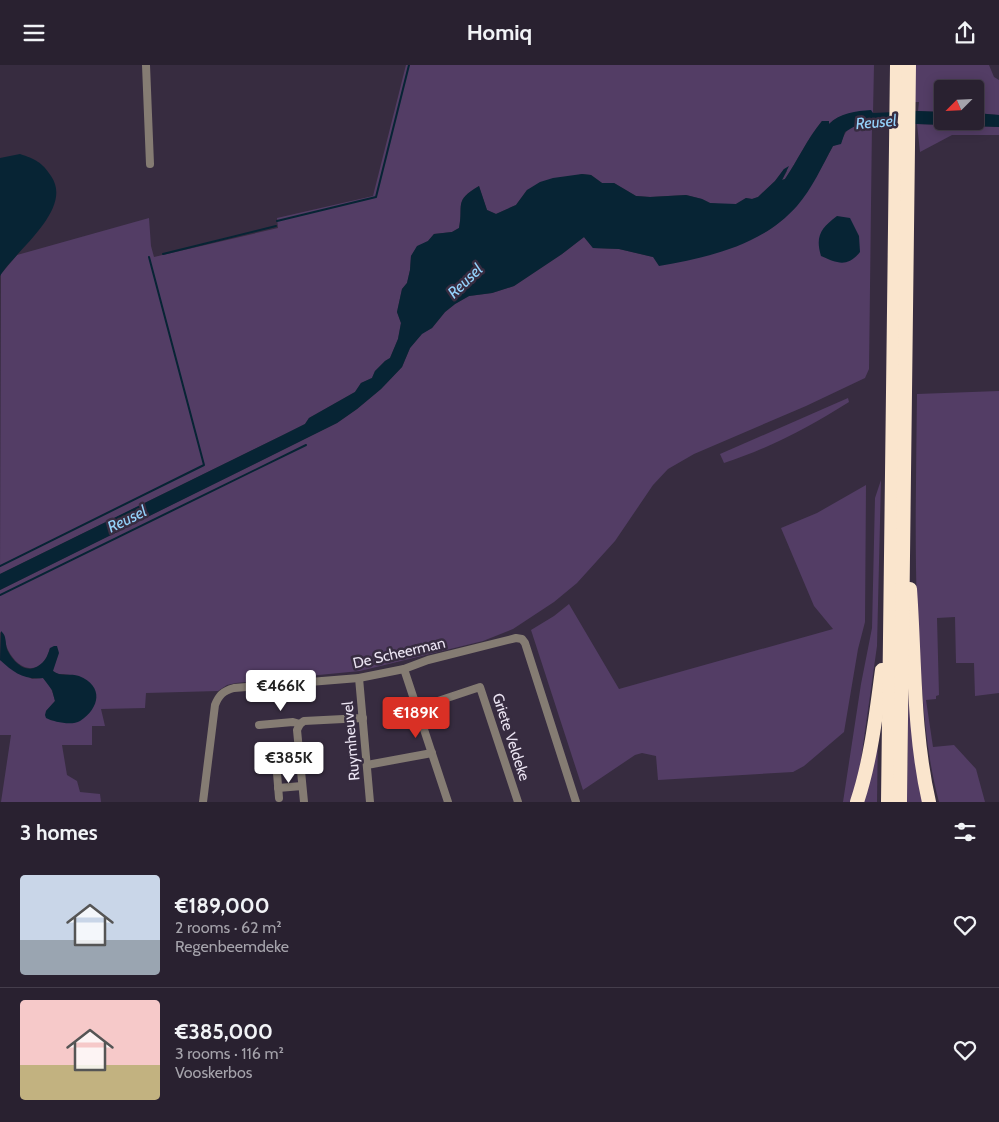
<!DOCTYPE html>
<html lang="en">
<head>
<meta charset="utf-8">
<style>
  :root { --surface:#292130; --page:#312938; --text:#f1f3f6; --muted:#a5a3ab; --line:#453e4c; --accent:#d93025 }
  body { margin:0; font-family:Cabin,sans-serif; background:var(--page); color:var(--text); height:100vh; display:flex; flex-direction:column; font-size:19px; white-space:nowrap }
  * { box-sizing:border-box; margin:0 }
  p { font-size:16px; color:var(--muted) }
  .icon { flex:none; width:28px; height:28px; fill:none; stroke:currentColor; stroke-width:2; stroke-linecap:round; stroke-linejoin:round }
  .map { position:relative; height:737px; overflow:hidden }
  .side { display:flex; flex-direction:column; background:var(--surface); flex:1 }
  .side>* { flex:none }
  .needle { width:32px; rotate:246deg }
  .tools { position:absolute; left:934px; top:15px; display:grid; gap:10px }
  .tools a { display:grid; place-items:center; width:50px; height:50px; border-radius:5px; background:var(--surface); box-shadow:0 2px 12px #0003,0 0 0 1px var(--line); font-size:25px }
  .price { position:absolute; translate:-50% -42px; padding:0 11px; border-radius:5px; background:#fff; color:#222; font-size:16px; line-height:32px; filter:drop-shadow(0 1px 2px #0008) }
  .price::after { content:''; position:absolute; left:50%; top:30px; width:15px; height:11px; margin-left:-8px; background:inherit; clip-path:polygon(0 0,100% 0,50% 100%) }
  .price.selected { background:var(--accent); color:#fff }
  ul { padding:0; list-style:none }
  li { display:flex; align-items:center; gap:15px; height:125px; padding:0 20px }
  li+li { border-top:1px solid var(--line) }
  li span { display:grid; place-items:center; flex:none; width:140px; height:100px; border-radius:5px; color:#555 }
  li>.icon { margin-inline-start:auto }
  span .icon { width:60px; height:60px; fill:#fffc; stroke-width:1 }
  li b { font-size:21px }
  h2 { display:flex; justify-content:space-between; align-items:center; height:60px; padding:0 20px; font-size:21px }
  header { display:flex; justify-content:space-between; align-items:center; height:65px; padding:0 20px; background:var(--surface); font-size:22px; font-weight:700 }
  .map>svg:first-child { display:block }
  .green { fill:#533d65 }
  .water { fill:#072434 }
  .lines { fill:none; stroke-linecap:round; stroke-linejoin:round }
  .stream { stroke:#072434; stroke-width:2 }
  .minor { stroke:#857c73; stroke-width:8 }
  .motorway { stroke:#fae5cd; stroke-width:14 }
  .labels { text-anchor:middle; dominant-baseline:central; stroke-width:5; stroke-linejoin:round; paint-order:stroke }
  .street-label { font-size:15px; fill:#ebe4f2; stroke:#372c40 }
  .water-label { font-size:16px; font-style:italic; fill:#94d2fb; stroke:#372c40 }
</style>
</head>
<body>
<header><svg class="icon" aria-label="menu" viewBox="0 0 24 24"><path d="M4 6h16M4 12h16M4 18h16"/></svg>Homiq<svg class="icon" aria-label="share" viewBox="0 0 24 24"><path d="M12 15V3M7 8l5-5 5 5M5 13v7h14v-7"/></svg></header>
<div class="map">
<svg width="999" height="737" viewBox="0 0 999 737">
  <rect width="100%" height="100%" fill="#372c40"/>
  <!-- green -->
  <g class="green">
    <path d="M 406,0 L 874,0 L 873,48 C 856,48 841,47 829,59 L 822,56 C 807,74 798,95 785,114 L 782,115 L 787,106 L 784,104 L 775,116 L 758,132 L 752,134 L 746,133 L 736,139 L 726,140 L 710,138 L 702,134 L 686,130 L 650,132 L 636,131 L 614,118 L 602,118 L 591,110 L 582,109 L 527,125 L 516,140 L 496,149 L 487,145 L 479,121 C 453,136 464,140 459,163 L 452,167 L 434,169 L 428,176 L 417,182 L 411,191 L 410,205 L 407,218 L 402,224 L 397,247 L 401,258 L 398,274 L 390,293 L 385,296 L 375,306 L 372,313 L 361,318 L 355,327 L 309,353 L 305,359 L 281,371 L 0,509 L 1,209 L 17,190 L 149,153 L 151,181 L 154,192 L 278,163 L 277,153 L 373,131 Z"/>
    <polygon points="915,0 989,0 994,12 999,15 999,50 975,48 975,24 942,24 942,47 918,46 919,37 915,37"/>
    <path d="M 872,59 L 869,304 L 865,313 L 806,341 L 694,389 L 668,404 L 653,420 L 615,476 L 577,518 L 554,537 L 513,564 L 483,576 L 360,606 L 236,618 L 227,620 L 218,626 L 146,628 L 145,643 L 101,644 L 105,661 L 92,661 L 92,680 L 62,680 L 67,710 L 77,716 L 80,727 L 100,729 L 101,737 L 1,737 L 11,670 L 0,670 L 0,595 L 32,614 L 43,613 C 50,619 53,627 55,636 L 46,646 L 50,655 L 74,658 L 95,626 C 90,617 79,612 70,610 C 63,608 59,611 53,606 L 50,583 C 43,610 20,609 8,585 C 6,581 5,575 4,570 L 0,567 L 0,525 L 337,358 L 357,344 L 381,324 L 402,302 L 410,283 L 422,268 L 432,263 L 445,247 L 455,239 L 469,231 L 492,228 L 514,221 L 562,189 L 584,172 L 593,183 L 619,184 L 653,192 L 755,172 C 794,156 814,116 833,81 L 841,78 C 850,52 856,67 872,59 Z"/>
    <polygon points="917,59 999,62 999,70 952,70 920,87"/>
    <path d="M 999,326 L 999,628 L 975,631 L 974,598 L 956,598 L 955,552 L 937,553 L 939,630 L 936,631 L 936,634 L 926,635 L 933,682 L 954,680 L 976,704 L 985,737 L 939,737 C 929,700 925,662 922,624 C 913,526 916,427 917,329 Z"/>
    <path d="M 848,333 L 849,337 C 809,362 768,384 724,398 L 720,389 Z"/>
    <polygon points="881,415 877,581 858,716 852,737 843,737 861,619 872,563 875,433"/>
    <polygon points="866,420 865,557 858,584 844,667 804,701 793,707 658,715 656,691 642,688 635,690 583,725 531,565 554,551 569,539 619,624 833,564 814,541 781,463 817,448"/>
    <polygon points="909,595 926,737 907,737"/>
    <polygon points="878,662 877,737 861,737"/>
  </g>
  <!-- water -->
  <g class="water">
    <path d="M 871,45 L 873,48 L 918,46 L 942,47 L 942,56 L 975,56 L 975,48 L 999,50 L 999,62 L 917,59 L 855,61 L 845,67 L 841,79 L 833,81 C 822,101 812,124 797,141 C 761,181 710,192 659,201 L 653,192 L 619,184 L 593,183 L 584,172 L 562,189 L 514,221 L 492,228 L 469,231 L 455,239 L 445,247 L 432,263 L 422,269 L 410,283 L 402,302 L 381,324 L 357,344 L 337,358 L 0,525 L 0,509 L 281,371 L 305,359 L 309,353 L 355,327 L 361,318 L 372,313 L 375,306 L 385,296 L 390,293 L 398,274 L 401,258 L 397,247 L 402,224 L 407,218 L 410,205 L 411,191 L 417,181 L 428,176 L 434,169 L 452,167 L 459,163 C 464,140 453,136 479,121 L 487,145 L 496,149 L 516,140 L 527,125 L 540,117 L 553,113 L 582,109 L 591,110 L 602,118 L 614,118 L 636,131 L 650,132 L 686,130 L 702,134 L 710,138 L 736,139 L 746,133 L 752,134 L 758,132 L 775,116 L 784,104 L 789,101 L 782,115 L 785,114 C 798,95 807,74 822,56 L 829,56 L 829,59 C 840,48 856,46 871,45 Z"/>
    <path d="M 20,89 C 35,94 42,97 51,111 C 74,144 16,185 0,211 L 0,93 Z"/>
    <path d="M 837,151 L 850,153 L 859,171 L 860,187 C 847,203 837,198 821,191 C 815,171 821,163 837,151 Z"/>
    <path d="M 1,566 C 7,571 5,578 7,584 C 11,594 23,607 34,603 C 44,599 47,593 50,583 L 54,581 L 57,581 L 59,588 L 53,606 C 60,612 71,608 79,611 C 104,621 100,643 80,656 C 72,661 54,657 46,653 L 45,650 L 46,646 L 55,636 L 52,625 L 43,613 C 24,615 14,608 0,595 Z"/>
  </g>
  <g class="lines">
    <!-- stream -->
    <g class="stream">
      <polyline points="277,156 376,132 409,0"/>
      <polyline points="163,189 276,161"/>
      <polyline points="0,501 204,400 149,192"/>
      <polyline points="0,530 306,380"/>
    </g>
    <!-- minor -->
    <g class="minor">
      <polyline points="146,0 150,99"/>
      <polyline points="404,604 448,737"/>
      <polyline points="359,613 370,737"/>
      <polyline points="417,643 480,622 518,737"/>
      <polyline points="259,660 293,657 300,659"/>
      <polyline points="367,700 432,688"/>
      <polyline points="277,708 279,733"/>
      <polyline points="278,723 302,721"/>
      <path d="M 203,737 L 215,640 C 219,630 223,626 234,623 L 359,613 L 404,604 L 428,595 L 516,573 L 522,574 L 525,578 L 576,737"/>
      <polyline points="304,737 297,665 300,659 304,656 363,653"/>
    </g>
    <!-- motorway -->
    <g class="motorway">
      <path d="M 910,524 C 915,594 913,668 929,737"/>
      <path d="M 857,737 C 871,695 876,649 882,605"/>
      <polyline points="888,737 897,0"/>
      <polyline points="900,737 909,0"/>
    </g>
  </g>
  <g class="labels">
    <!-- street labels -->
    <g class="street-label">
      <text transform="translate(399 588) rotate(-13)">De Scheerman</text>
      <text transform="translate(511 672) rotate(72)">Griete Veldeke</text>
      <text transform="translate(351 676) rotate(-95)">Ruymheuvel</text>
    </g>
    <!-- water labels -->
    <g class="water-label">
      <text transform="translate(876 57) rotate(-5)">Reusel</text>
      <text transform="translate(465 216) rotate(-44)">Reusel</text>
      <text transform="translate(127 454) rotate(-26)">Reusel</text>
    </g>
  </g>
</svg>
<div class="tools">
<a><svg class="needle" viewBox="-14 -14 28 28"><path d="M0-13l5 13h-10z" fill="#e53935"/><path d="M0 13l5-13h-10z" fill="#a5a3ab"/></svg></a>
</div>
<b class="price" style="left:281px;top:647px">€466K</b>
<b class="price selected" style="left:416px;top:674px">€189K</b>
<b class="price" style="left:289px;top:719px">€385K</b>
</div>
<section class="side">
<h2>3 homes<svg class="icon" aria-label="filters" viewBox="0 0 24 24"><path d="M4 7h16M4 17h16"/><circle cx="9" cy="7" r="2"/><circle cx="15" cy="17" r="2"/></svg></h2>
<ul>
<li><span style="background:linear-gradient(#c9d6e8 65%,#9aa5b1 0)"><svg class="icon" aria-label="home" viewBox="0 0 24 24"><path d="M3 11l9-7 9 7M6 9v11h12V9"/></svg></span><div><b>€189,000</b><p>2 rooms · 62 m²</p><p>Regenbeemdeke</p></div><svg class="icon" aria-label="heart" viewBox="0 0 24 24"><path d="M12 20l-8-8c-3-5 5-10 8-4 3-6 11-1 8 4z"/></svg></li>
<li><span style="background:linear-gradient(#f6c9c9 65%,#c2b280 0)"><svg class="icon" aria-label="home" viewBox="0 0 24 24"><path d="M3 11l9-7 9 7M6 9v11h12V9"/></svg></span><div><b>€385,000</b><p>3 rooms · 116 m²</p><p>Vooskerbos</p></div><svg class="icon" aria-label="heart" viewBox="0 0 24 24"><path d="M12 20l-8-8c-3-5 5-10 8-4 3-6 11-1 8 4z"/></svg></li>
</ul>
</section>
</body>
</html>
